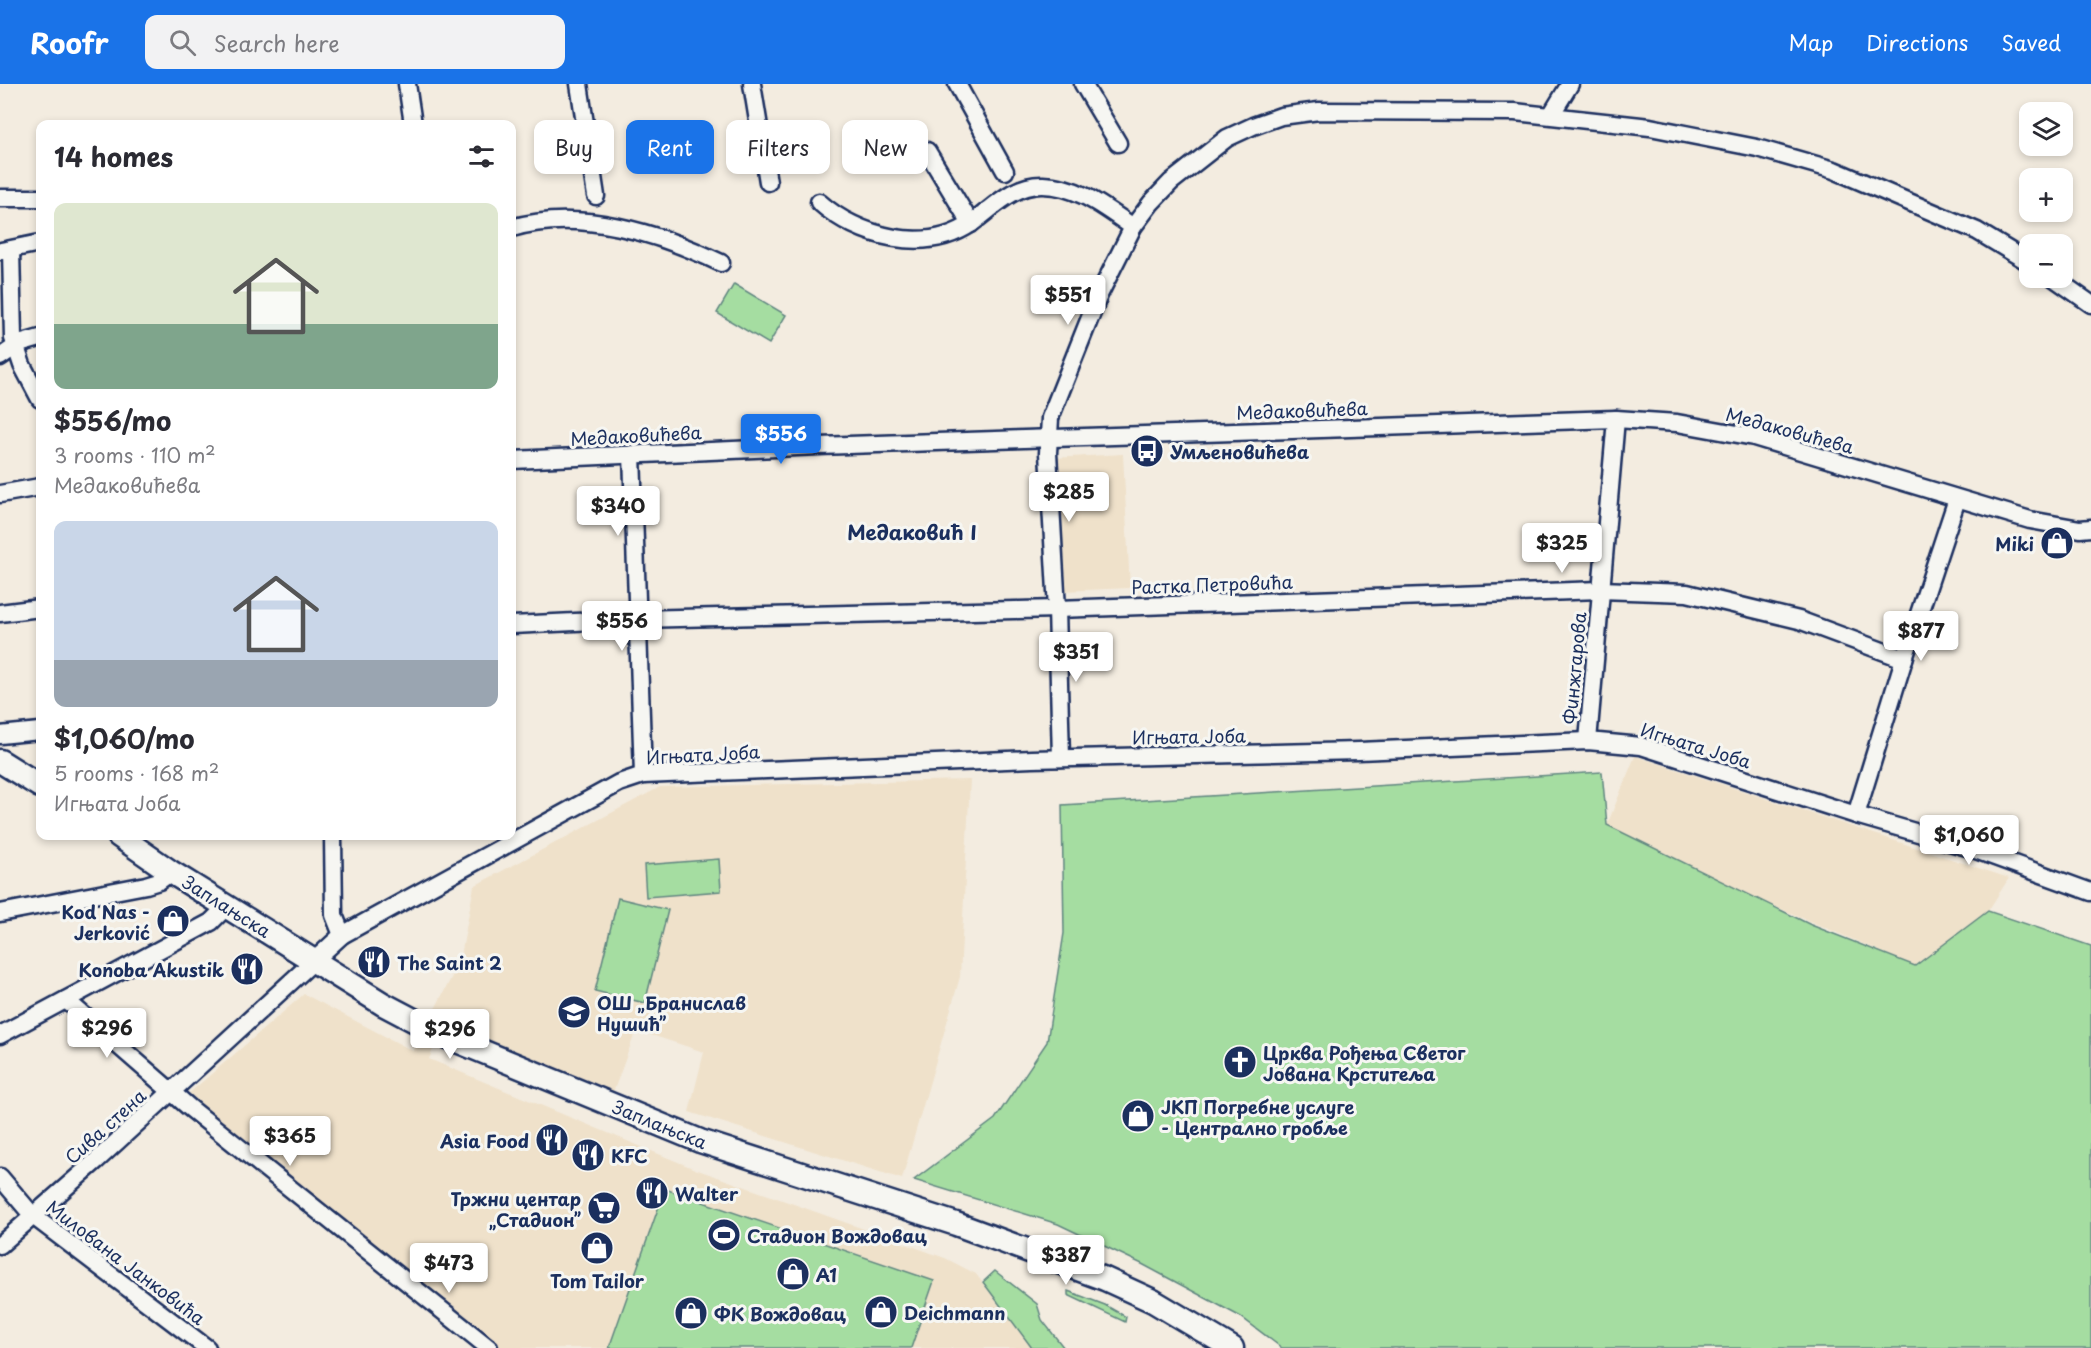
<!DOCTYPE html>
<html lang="en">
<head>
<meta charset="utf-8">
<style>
  :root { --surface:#fff; --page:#f2f2f3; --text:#2b2b33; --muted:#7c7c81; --accent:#1a73e8 }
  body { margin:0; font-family:"Playpen Sans",sans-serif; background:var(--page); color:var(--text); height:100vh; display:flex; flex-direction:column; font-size:22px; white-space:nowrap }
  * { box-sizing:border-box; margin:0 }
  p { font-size:20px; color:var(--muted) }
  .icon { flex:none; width:33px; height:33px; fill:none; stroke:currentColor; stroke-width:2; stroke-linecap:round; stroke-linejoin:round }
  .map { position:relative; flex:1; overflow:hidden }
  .side { position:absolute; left:36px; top:36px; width:480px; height:720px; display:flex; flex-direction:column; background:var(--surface); border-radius:12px; box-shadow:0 3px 9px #0003 }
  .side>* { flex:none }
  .guide { position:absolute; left:534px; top:36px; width:570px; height:54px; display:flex; gap:12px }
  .controls { position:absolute; left:2019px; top:18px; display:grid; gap:12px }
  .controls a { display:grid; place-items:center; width:54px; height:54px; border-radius:12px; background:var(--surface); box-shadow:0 3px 9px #0003; font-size:30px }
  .price { position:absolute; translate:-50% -51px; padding:0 14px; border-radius:6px; background:#fff; color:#222; font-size:20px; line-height:39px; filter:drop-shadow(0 2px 3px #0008) }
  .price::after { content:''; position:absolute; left:50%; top:36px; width:18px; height:14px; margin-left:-9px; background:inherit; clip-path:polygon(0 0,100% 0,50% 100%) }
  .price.current { background:var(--accent); color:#fff }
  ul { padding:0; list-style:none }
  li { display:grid; align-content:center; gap:12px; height:318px; padding:0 18px }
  li span { display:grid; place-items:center; height:186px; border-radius:12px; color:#555 }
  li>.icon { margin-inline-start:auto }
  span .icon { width:108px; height:108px; fill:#fffc; stroke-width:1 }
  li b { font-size:26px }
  h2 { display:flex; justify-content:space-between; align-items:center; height:72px; padding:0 18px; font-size:26px }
  .pill { padding:0 21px; border-radius:12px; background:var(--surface); box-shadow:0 3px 9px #0003; font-size:21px; line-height:54px }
  .pill.current { background:var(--accent); color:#fff }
  header { display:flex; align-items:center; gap:36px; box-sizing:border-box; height:84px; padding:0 30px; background:var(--accent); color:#fff }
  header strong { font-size:28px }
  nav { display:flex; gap:33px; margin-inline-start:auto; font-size:21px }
  .search { width:420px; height:54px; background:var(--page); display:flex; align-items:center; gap:15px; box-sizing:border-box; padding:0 21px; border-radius:12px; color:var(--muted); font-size:22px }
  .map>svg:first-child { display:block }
  .built { fill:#efe1ca }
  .green { fill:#a5dda1; stroke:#608680; stroke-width:1.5 }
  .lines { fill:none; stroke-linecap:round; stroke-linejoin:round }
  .street-casing { stroke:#1b2f5e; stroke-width:21 }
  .secondary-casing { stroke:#1b2f5e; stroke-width:27 }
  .street { stroke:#f6f6f2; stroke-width:16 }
  .secondary { stroke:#f6f6f2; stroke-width:22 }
  .labels { text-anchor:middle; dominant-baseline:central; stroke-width:6; stroke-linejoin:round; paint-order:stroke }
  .street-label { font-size:18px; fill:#1b2f5e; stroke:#f6f6f2 }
  .poi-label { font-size:18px; font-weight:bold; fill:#1b2f5e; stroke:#f6f6f2; text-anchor:start }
  .neighbourhood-label { font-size:20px; font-weight:bold; fill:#1b2f5e; stroke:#f6f6f2 }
</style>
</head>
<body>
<header>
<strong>Roofr</strong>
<div class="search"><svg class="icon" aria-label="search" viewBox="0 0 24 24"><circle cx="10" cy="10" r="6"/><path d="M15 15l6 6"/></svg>Search here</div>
<nav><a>Map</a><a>Directions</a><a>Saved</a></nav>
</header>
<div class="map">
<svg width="2091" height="1264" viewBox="0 0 2091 1264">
  <rect width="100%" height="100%" fill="#f3ece0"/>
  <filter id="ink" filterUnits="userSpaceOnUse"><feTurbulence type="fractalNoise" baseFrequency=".0167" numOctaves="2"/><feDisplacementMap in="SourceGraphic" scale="12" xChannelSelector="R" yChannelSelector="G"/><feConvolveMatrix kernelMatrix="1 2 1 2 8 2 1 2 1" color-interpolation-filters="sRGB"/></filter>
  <g filter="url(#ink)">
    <!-- built -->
    <g class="built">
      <polygon points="1123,370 1130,504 1063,507 1053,374"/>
      <polygon points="1635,672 2009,794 1988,827 1915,882 1762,817 1607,741"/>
      <polygon points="970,696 960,893 902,1095 689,1028 704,968 642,948 634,952 611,1014 441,947 429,975 695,1085 945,1174 976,1190 1032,1264 499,1264 187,1011 304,910 413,967 460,877 474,802 660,703"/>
    </g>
    <!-- green -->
    <g class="green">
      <polygon points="734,200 786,231 769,260 717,229"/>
      <polygon points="1602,688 1607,741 1811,841 1915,882 1988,827 2091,862 2091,1264 1282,1264 1241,1233 1142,1180 1058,1140 914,1096 995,1035 1047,958 1064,849 1062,721"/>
      <polygon points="719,775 721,807 646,813 644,781"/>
      <polygon points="618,814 668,826 645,919 595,907"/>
      <polygon points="665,1105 934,1197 911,1264 609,1264"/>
      <polygon points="995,1187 1037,1220 1042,1236 1064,1264 1032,1264 983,1198"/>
      <polygon points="1068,1207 1105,1221 1126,1233 1125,1238 1068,1211"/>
    </g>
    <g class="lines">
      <!-- street casing -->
      <g class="street-casing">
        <g id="street">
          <polyline points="407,0 413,40"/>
          <polyline points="579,0 596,112"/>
          <polyline points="752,0 768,98"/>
          <polyline points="957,0 1005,87"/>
          <polyline points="1083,0 1118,59"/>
          <polyline points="1551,31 1570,0"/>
          <polyline points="927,67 971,140"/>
          <polyline points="0,114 40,114"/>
          <path d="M 819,118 C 858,153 926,171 972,139 C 994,123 1014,100 1043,101 C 1079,102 1105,124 1133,143"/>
          <path d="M 512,144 C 579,124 659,149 721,179"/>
          <polyline points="11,166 13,254 22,281 40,315"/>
          <polyline points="1,167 40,159"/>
          <polyline points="2054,194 2091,220"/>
          <polyline points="0,273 19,260 40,254"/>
          <polyline points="632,370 643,691"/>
          <polyline points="512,376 819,362 1616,335 1677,339 1754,353 2030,436 2080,445 2091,444"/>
          <polyline points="0,410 40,403"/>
          <polyline points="0,529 40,524"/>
          <polyline points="512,541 638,535 1057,525 1600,506 1687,509 1799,536 1904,575"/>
          <polyline points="0,651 40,647"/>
          <polyline points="1588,657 1616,335"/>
          <polyline points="1061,674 1057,525 1048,369 1050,334 1099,211 1133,143 1151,119 1171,98 1227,54 1253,42 1281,32 1319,27 1515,28 1650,43 1757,64 1834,86 1977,147 2030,179"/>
          <polyline points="1856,731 1904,575 1957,415"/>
          <polyline points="333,752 334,831 342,851"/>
          <polyline points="0,829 146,801 159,797 171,788"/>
          <polyline points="66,916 190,1024 489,1264"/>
          <polyline points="0,951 211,838 227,822"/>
          <polyline points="0,1093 33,1132 207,1264"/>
          <polyline points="0,1161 97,1076 342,851 619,699 643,691 1032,675 1359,667 1588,657 1641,662 1856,731 1970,764 2091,808"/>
        </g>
      </g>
      <!-- secondary casing -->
      <g class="secondary-casing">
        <g id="secondary">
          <polyline points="0,677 40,702"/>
          <polyline points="119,752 171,788 383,920 440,950 700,1057 956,1140 1105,1195 1153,1217 1232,1264"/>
        </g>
      </g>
      <!-- street -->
      <use href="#street" class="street"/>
      <!-- secondary -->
      <use href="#secondary" class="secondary"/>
    </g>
  </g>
  <!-- icons -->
  <defs>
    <g id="bus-disc" transform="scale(1.725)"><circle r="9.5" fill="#1b2f5e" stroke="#f6f6f2"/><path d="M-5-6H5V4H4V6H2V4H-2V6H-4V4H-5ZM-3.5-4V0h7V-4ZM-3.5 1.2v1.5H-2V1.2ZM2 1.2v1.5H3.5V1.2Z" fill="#fff"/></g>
    <g id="shop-disc" transform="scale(1.725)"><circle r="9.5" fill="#1b2f5e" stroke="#f6f6f2"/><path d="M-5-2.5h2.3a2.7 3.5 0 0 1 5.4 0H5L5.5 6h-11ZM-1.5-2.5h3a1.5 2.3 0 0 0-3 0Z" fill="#fff"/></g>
    <g id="restaurant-disc" transform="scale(1.725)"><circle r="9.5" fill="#1b2f5e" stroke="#f6f6f2"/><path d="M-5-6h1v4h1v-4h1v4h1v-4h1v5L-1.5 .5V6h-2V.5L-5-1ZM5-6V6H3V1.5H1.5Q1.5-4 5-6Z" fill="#fff"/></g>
    <g id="school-disc" transform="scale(1.725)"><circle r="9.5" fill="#1b2f5e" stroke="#f6f6f2"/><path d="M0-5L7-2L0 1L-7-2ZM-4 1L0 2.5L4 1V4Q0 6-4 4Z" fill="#fff"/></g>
    <g id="church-disc" transform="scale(1.725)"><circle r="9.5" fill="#1b2f5e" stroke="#f6f6f2"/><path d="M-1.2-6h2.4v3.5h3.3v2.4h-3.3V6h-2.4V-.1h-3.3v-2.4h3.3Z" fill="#fff"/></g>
    <g id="supermarket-disc" transform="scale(1.725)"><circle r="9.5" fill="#1b2f5e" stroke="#f6f6f2"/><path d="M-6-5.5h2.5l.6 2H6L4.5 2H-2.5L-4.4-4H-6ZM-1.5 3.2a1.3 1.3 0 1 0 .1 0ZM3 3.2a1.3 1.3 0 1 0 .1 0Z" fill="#fff"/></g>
    <g id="stadium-disc" transform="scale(1.725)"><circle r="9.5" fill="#1b2f5e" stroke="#f6f6f2"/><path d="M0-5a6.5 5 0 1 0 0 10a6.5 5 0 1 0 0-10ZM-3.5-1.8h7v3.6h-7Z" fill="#fff"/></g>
  </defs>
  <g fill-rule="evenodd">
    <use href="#bus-disc" x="1147" y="367"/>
    <use href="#shop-disc" x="2057" y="459"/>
    <use href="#shop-disc" x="173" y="837"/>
    <use href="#restaurant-disc" x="374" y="878"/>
    <use href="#restaurant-disc" x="247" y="885"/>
    <use href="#school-disc" x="574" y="928"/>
    <use href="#church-disc" x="1240" y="978"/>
    <use href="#shop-disc" x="1138" y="1032"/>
    <use href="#restaurant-disc" x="552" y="1056"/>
    <use href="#restaurant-disc" x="588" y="1071"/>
    <use href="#restaurant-disc" x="652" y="1109"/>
    <use href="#supermarket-disc" x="604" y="1124"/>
    <use href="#stadium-disc" x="724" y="1151"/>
    <use href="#shop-disc" x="597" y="1164"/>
    <use href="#shop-disc" x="793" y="1190"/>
    <use href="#shop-disc" x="881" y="1228"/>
    <use href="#shop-disc" x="691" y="1229"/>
  </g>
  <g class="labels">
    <!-- street labels -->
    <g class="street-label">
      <text transform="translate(1302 326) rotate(-2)">Медаковићева</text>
      <text transform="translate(1790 346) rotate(15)">Медаковићева</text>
      <text transform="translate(636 351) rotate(-3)">Медаковићева</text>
      <text transform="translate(1212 500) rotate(-2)">Растка Петровића</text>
      <text transform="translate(1574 584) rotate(-85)">Финжгарова</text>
      <text transform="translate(1189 652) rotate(-1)">Игњата Јоба</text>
      <text transform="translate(1696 661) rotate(17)">Игњата Јоба</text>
      <text transform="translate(703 670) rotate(-3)">Игњата Јоба</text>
      <text transform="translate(227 822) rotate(32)">Заплањска</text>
      <text transform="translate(660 1040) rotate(22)">Заплањска</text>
      <text transform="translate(105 1042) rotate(-42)">Сива стена</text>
      <text transform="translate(126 1178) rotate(37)">Милована Јанковића</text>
    </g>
    <!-- poi labels -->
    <g class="poi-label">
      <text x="1170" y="367">Умљеновићева</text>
      <text x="2034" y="459" text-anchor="end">Miki</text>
      <text x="150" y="827" text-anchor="end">Kod Nas -<tspan x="150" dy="21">Jerković</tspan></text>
      <text x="397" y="878">The Saint 2</text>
      <text x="224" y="885" text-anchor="end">Konoba Akustik</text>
      <text x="597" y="918">ОШ „Бранислав<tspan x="597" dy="21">Нушић”</tspan></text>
      <text x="1263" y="968">Црква Рођења Светог<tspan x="1263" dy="21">Јована Крститеља</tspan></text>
      <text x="1161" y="1022">ЈКП Погребне услуге<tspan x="1161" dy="21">- Централно гробље</tspan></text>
      <text x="529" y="1056" text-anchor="end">Asia Food</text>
      <text x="611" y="1071">KFC</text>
      <text x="675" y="1109">Walter</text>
      <text x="581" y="1114" text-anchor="end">Тржни центар<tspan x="581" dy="21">„Стадион”</tspan></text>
      <text x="747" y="1151">Стадион Вождовац</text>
      <text x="816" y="1190">A1</text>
      <text x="597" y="1196" text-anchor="middle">Tom Tailor</text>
      <text x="904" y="1228">Deichmann</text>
      <text x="714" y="1229">ФК Вождовац</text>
    </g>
    <!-- neighbourhood labels -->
    <g class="neighbourhood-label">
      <text x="912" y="448">Медаковић I</text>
    </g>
  </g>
</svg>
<div class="controls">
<a><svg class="icon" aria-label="layers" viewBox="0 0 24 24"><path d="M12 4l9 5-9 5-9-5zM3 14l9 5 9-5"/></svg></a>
<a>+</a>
<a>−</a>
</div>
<b class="price" style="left:1068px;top:242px">$551</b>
<b class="price current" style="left:781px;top:381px">$556</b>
<b class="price" style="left:1069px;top:439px">$285</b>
<b class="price" style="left:618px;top:453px">$340</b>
<b class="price" style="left:1562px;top:490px">$325</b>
<b class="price" style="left:622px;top:568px">$556</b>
<b class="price" style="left:1921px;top:578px">$877</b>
<b class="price" style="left:1076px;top:599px">$351</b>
<b class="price" style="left:1969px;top:782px">$1,060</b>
<b class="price" style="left:107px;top:975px">$296</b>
<b class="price" style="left:450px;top:976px">$296</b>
<b class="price" style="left:290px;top:1083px">$365</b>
<b class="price" style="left:1066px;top:1202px">$387</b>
<b class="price" style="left:449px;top:1210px">$473</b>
<div class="guide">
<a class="pill">Buy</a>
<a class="pill current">Rent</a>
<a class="pill">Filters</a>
<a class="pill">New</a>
</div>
<section class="side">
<h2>14 homes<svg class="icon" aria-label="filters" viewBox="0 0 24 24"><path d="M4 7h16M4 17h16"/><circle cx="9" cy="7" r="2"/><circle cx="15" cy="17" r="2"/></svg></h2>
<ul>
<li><span style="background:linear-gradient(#dfe7d0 65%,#7fa58c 0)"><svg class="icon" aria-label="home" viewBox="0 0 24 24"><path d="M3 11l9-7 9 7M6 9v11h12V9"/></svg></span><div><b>$556/mo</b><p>3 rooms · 110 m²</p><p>Медаковићева</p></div></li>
<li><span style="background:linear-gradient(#c9d6e8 75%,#9aa5b1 0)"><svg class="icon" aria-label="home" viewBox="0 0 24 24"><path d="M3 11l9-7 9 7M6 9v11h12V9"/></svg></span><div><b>$1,060/mo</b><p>5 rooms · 168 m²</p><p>Игњата Јоба</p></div></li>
</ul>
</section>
</div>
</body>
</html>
